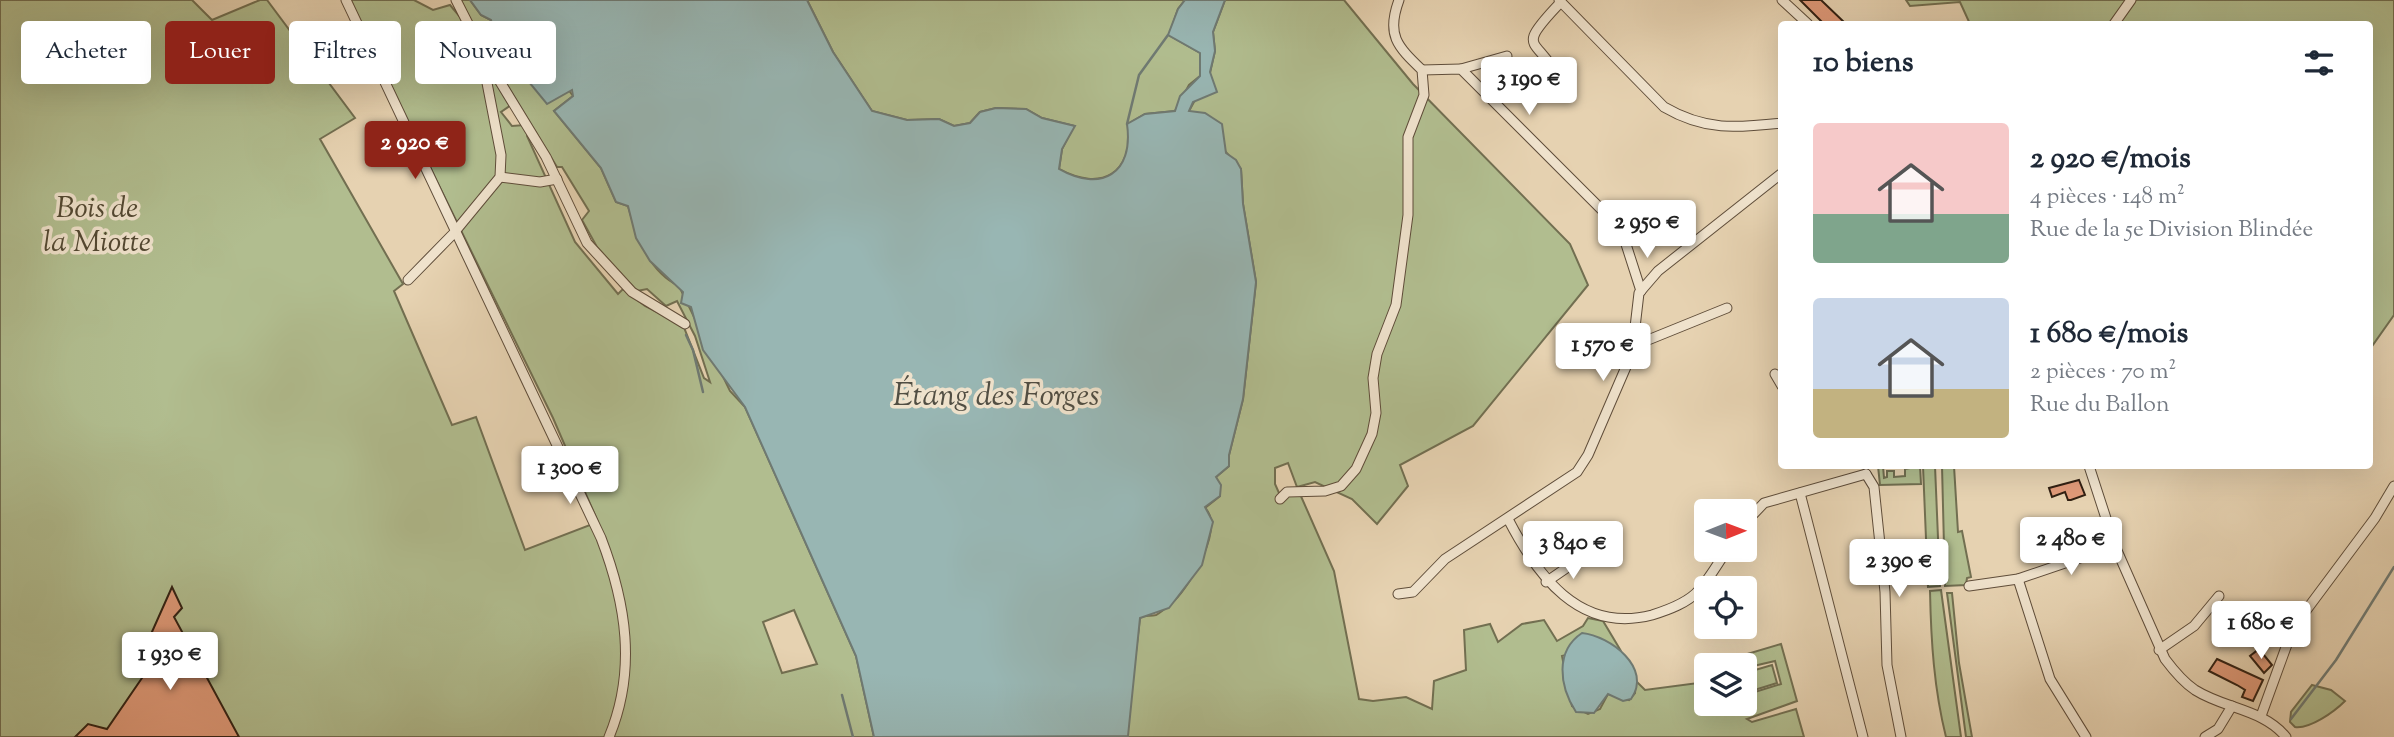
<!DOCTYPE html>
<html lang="fr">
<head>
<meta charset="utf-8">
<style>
  :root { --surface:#fff; --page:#f6f6f7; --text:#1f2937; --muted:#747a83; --accent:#8f2418 }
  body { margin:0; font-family:"Sorts Mill Goudy",serif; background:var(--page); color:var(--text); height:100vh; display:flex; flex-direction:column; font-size:26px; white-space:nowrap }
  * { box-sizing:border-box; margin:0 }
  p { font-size:23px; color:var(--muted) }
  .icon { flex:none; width:38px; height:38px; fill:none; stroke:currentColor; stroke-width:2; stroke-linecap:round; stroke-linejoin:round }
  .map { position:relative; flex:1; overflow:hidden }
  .details { position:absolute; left:1778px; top:21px; width:595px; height:448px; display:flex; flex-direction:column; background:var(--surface); border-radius:7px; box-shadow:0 7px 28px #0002 }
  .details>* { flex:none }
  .guide { position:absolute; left:21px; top:21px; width:665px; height:63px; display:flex; gap:14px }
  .needle { width:46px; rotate:89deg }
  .fabs { position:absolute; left:1694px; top:499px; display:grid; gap:14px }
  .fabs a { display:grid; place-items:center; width:63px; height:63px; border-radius:7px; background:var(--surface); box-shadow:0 7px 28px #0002; font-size:35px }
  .price { position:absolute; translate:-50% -60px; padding:0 16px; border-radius:7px; background:#fff; color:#222; font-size:23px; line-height:46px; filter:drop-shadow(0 2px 4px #0008) }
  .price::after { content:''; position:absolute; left:50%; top:42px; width:21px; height:16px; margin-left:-10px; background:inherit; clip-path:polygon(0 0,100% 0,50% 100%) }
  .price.selected { background:var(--accent); color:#fff }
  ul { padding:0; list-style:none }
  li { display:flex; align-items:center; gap:21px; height:175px; padding:0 35px }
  li span { display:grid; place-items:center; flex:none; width:196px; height:140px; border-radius:7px; color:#555 }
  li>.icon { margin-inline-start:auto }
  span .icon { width:84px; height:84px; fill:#fffc; stroke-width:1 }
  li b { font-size:30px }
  h2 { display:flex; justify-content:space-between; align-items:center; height:84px; padding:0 35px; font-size:30px }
  .chip { padding:0 24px; border-radius:7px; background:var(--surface); box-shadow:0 7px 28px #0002; font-size:24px; line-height:63px }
  .chip.selected { background:var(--accent); color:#fff }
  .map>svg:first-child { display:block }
  .green { fill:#b1bd8f; stroke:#726f51; stroke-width:2; fill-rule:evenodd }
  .water { fill:#98b6b3; stroke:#6f7a73; stroke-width:2 }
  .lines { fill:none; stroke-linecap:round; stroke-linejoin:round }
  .stream { stroke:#6f7a73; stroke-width:2.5 }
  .building { fill:#e09a79; stroke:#322113; stroke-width:2 }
  .minor-casing { stroke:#5f4d3a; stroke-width:11 }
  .minor { stroke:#efe2cc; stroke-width:9 }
  .labels { text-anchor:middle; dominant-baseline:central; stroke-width:7; stroke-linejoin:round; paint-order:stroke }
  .park-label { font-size:30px; font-style:italic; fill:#524832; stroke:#efe2cc }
  .water-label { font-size:32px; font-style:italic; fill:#514e43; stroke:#efe2cc }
</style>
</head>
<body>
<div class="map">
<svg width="2394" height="737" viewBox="0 0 2394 737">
  <rect width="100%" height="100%" fill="#e6d2b1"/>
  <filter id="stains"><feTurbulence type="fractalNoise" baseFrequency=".00286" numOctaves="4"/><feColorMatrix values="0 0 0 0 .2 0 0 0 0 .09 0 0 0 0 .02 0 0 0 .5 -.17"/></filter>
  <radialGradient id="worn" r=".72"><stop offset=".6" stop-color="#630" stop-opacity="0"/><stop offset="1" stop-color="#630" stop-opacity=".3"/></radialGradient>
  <!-- green -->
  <g class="green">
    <path d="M 0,0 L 192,0 L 212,20 L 260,0 L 267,0 L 355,118 L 320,139 L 403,284 L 394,291 L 452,425 L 476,417 L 525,550 L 598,522 L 553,418 L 348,0 L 414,0 L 433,10 L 450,5 L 461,18 L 476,53 L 511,105 L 501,112 L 512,126 L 525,125 L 528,131 L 527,136 L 575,242 L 618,294 L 623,289 L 645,306 L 683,325 L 704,378 L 710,382 L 695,336 L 677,301 L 666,306 L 647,289 L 637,291 L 597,247 L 582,220 L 589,211 L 562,167 L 557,167 L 492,61 L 487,59 L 484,46 L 460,0 L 470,0 L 481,15 L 491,20 L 495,36 L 538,48 L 573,96 L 554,111 L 601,168 L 616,202 L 628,206 C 636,236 649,272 679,286 L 730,391 L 745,407 L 856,656 L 874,737 L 0,737 ZM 794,610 L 817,664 L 782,673 L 763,622 Z"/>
    <path d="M 807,0 L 1185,0 L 1178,9 L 1169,35 L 1200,53 L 1200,76 L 1189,85 L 1175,111 L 1145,114 L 1128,124 C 1134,174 1101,192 1059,169 L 1062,149 L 1074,126 L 1042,118 L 1026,109 L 996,108 L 980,112 L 970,123 L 954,126 L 939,119 L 907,120 L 872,111 L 833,52 Z"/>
    <path d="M 1225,0 L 1344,0 L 1413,84 L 1570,244 L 1588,285 L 1473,426 L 1400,465 L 1408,486 L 1377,524 L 1352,499 L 1315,482 L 1297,487 L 1288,463 L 1275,468 L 1275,484 L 1279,493 L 1300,494 L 1334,571 L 1359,699 L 1373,701 L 1406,697 L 1432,709 L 1434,681 L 1466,670 L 1464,630 L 1490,624 L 1498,642 L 1522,624 L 1544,620 L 1557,641 L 1583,626 L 1588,618 L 1603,621 L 1621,651 L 1609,644 L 1562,656 L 1572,706 L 1588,714 L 1600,709 L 1608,694 L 1629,700 L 1635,693 L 1636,681 L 1645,690 L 1698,683 L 1706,689 L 1706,704 L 1745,704 L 1745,695 L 1781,684 L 1775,661 L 1745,668 L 1745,665 L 1717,663 L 1781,644 L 1797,701 L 1747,719 L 1752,722 L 1796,709 L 1804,737 L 1126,737 L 1140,618 C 1147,614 1149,617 1156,615 C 1162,612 1169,605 1174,601 C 1190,586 1225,527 1205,508 L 1220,496 L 1216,477 L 1229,466 L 1229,455 L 1243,399 L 1256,282 L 1243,204 L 1241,169 L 1189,111 L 1210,73 L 1215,51 L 1213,32 Z"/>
    <polygon points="1906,0 2127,0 2110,24 1970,24 1960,2 1910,6"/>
    <polygon points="2136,0 2394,0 2394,315 2370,349 2370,24 2118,24"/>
    <polygon points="1878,466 1883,466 1884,478 1887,477 1887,471 1894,471 1894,477 1905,476 1905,469 1920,466 1921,484 1880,485"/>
    <polygon points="1923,466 1935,466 1940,586 1928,587"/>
    <polygon points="1942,466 1954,466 1958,532 1962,531 1971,577 1967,578 1966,585 1945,586"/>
    <path d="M 1941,590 L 1961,737 L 1946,737 C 1934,689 1931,641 1930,591 Z"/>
    <polygon points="1947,593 1952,593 1959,663 1972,737 1966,737"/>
    <polygon points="1772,665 1777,683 1745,693 1745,673"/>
    <path d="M 2312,685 L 2331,690 L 2345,701 C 2334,712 2310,729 2295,727 L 2290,722 L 2291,712 Z"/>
  </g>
  <!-- water -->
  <g class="water">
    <path d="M 470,0 L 807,0 L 833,52 L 872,111 L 907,120 L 939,119 L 954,126 L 970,123 L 980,112 L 996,108 L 1026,109 L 1042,118 L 1075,126 L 1062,149 L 1059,169 C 1101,193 1134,174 1127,124 L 1145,114 L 1175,111 L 1180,96 L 1200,76 L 1200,53 L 1168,35 L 1178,9 L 1185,0 L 1225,0 L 1213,32 L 1215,51 L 1210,72 L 1217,92 L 1193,102 L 1189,111 L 1205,113 L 1222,124 L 1226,153 L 1236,160 L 1241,169 L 1243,204 L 1256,282 L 1243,399 L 1229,455 L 1229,466 L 1216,477 L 1221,485 L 1220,496 L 1205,507 L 1213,522 L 1202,565 L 1176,599 L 1169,608 L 1140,618 L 1128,736 L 874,737 L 856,656 L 745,407 L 703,350 L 691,307 L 681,303 L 683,292 L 650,261 L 636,238 L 628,206 L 616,202 L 601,168 L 554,111 L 573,96 L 572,90 L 547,104 L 524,76 L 525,63 L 540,52 L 538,48 L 513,59 L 495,36 L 491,20 L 481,15 Z"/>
    <path d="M 1582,633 C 1610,636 1653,668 1631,699 L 1623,701 L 1608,694 L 1594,713 L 1576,712 C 1559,686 1555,651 1582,633 Z"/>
  </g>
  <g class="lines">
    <!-- stream -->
    <g class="stream">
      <polyline points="1127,124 1139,75 1168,35"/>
      <polyline points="686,335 693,350 703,392"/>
      <polyline points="842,695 853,737"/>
      <polyline points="2291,719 2336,660 2394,567"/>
    </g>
  </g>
  <!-- building -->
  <g class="building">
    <polygon points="1800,0 1821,0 1846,24 1824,24"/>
    <polygon points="2079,480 2085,495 2071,500 2068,500 2065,492 2052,497 2049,488"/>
    <polygon points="172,587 182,608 174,617 239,737 75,737 88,724 107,729 155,659 147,643"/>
    <polygon points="2259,649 2272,665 2264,673 2250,656"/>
    <polygon points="2217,659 2263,680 2253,701 2242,697 2245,690 2237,685 2209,671"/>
  </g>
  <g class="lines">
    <!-- minor casing -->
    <g class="minor-casing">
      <g id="minor">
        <path d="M 346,0 L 601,538 C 626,603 637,670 609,737"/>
        <path d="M 1559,0 L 1664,107 C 1705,131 1736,128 1782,123"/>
        <polyline points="1782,0 1808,24"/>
        <polyline points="2114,24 2131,0"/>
        <polyline points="483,65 491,67 546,157 587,243 632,292 685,324"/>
        <polyline points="1461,69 1507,56"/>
        <polyline points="1422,70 1461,69 1612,220"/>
        <path d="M 1560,82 C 1540,35 1511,54 1561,2"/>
        <polyline points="500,177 540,182 557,179"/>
        <polyline points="1624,238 1641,291"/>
        <polyline points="408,280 453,234 500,177 501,155 480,47 456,0"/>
        <polyline points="1636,342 1648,340 1727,308"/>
        <polyline points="1775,374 1782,386"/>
        <path d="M 2089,466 L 2115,546 L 2165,659 C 2174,671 2183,682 2195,690 C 2225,709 2263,709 2286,737"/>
        <polyline points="1866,474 1874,487 1885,592 1887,665 1901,737"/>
        <polyline points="1800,493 1863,737"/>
        <path d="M 1280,499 L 1287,492 L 1325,491 L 1341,486 L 1356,469 L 1372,434 L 1376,413 L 1373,378 L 1377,354 L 1396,305 L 1408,215 L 1408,137 L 1424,95 L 1422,70 C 1397,46 1386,35 1399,0"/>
        <path d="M 1508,519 C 1537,575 1579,634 1652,615 C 1668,610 1688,603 1699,590 C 1710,578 1718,563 1727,550"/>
        <polyline points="1745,523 1764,503 1866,474"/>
        <polyline points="2018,579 2050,679 2086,737"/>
        <polyline points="1546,582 1581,558"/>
        <polyline points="1969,586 2018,579 2115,546"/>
        <polyline points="1398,594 1413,592 1445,559 1577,472 1588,455 1632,353 1639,293 1658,271 1782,173"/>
        <polyline points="2159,650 2194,626 2219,596"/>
        <polyline points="2261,716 2293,628 2375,518 2394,486"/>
        <polyline points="2205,737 2218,729 2232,706"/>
      </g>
    </g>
    <!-- minor -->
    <use href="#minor" class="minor"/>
  </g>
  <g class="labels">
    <!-- park labels -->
    <g class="park-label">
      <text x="97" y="209">Bois de<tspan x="97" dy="34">la Miotte</tspan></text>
    </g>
    <!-- water labels -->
    <g class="water-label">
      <text x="996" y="397">Étang des Forges</text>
    </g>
  </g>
  <rect width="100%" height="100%" filter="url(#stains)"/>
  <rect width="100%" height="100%" fill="url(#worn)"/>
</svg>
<div class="fabs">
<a><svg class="needle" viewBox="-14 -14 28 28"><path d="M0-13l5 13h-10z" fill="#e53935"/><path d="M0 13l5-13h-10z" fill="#747a83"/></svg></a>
<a><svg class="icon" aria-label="locate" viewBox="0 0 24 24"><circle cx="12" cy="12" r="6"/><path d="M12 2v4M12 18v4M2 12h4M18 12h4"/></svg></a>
<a><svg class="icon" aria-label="layers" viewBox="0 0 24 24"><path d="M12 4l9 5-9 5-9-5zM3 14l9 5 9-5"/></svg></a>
</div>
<b class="price" style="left:1529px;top:117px">3 190 €</b>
<b class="price selected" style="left:415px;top:181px">2 920 €</b>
<b class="price" style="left:1647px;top:260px">2 950 €</b>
<b class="price" style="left:1603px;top:383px">1 570 €</b>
<b class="price" style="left:570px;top:506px">1 300 €</b>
<b class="price" style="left:2071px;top:577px">2 480 €</b>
<b class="price" style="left:1573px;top:581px">3 840 €</b>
<b class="price" style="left:1899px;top:599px">2 390 €</b>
<b class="price" style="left:2261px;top:661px">1 680 €</b>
<b class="price" style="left:170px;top:692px">1 930 €</b>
<div class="guide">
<a class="chip">Acheter</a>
<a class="chip selected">Louer</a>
<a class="chip">Filtres</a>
<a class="chip">Nouveau</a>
</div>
<section class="details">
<h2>10 biens<svg class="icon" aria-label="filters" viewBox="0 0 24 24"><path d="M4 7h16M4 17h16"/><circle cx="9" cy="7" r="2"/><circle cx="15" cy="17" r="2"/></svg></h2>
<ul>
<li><span style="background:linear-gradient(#f6c9c9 65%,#7fa58c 0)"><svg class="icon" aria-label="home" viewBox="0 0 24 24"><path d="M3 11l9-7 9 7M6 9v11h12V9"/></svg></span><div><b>2 920 €/mois</b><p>4 pièces · 148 m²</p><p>Rue de la 5e Division Blindée</p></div></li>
<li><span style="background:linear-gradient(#c9d6e8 65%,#c2b280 0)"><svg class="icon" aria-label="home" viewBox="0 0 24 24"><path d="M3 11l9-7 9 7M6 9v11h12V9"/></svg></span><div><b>1 680 €/mois</b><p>2 pièces · 70 m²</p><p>Rue du Ballon</p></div></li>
</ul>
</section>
</div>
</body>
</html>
